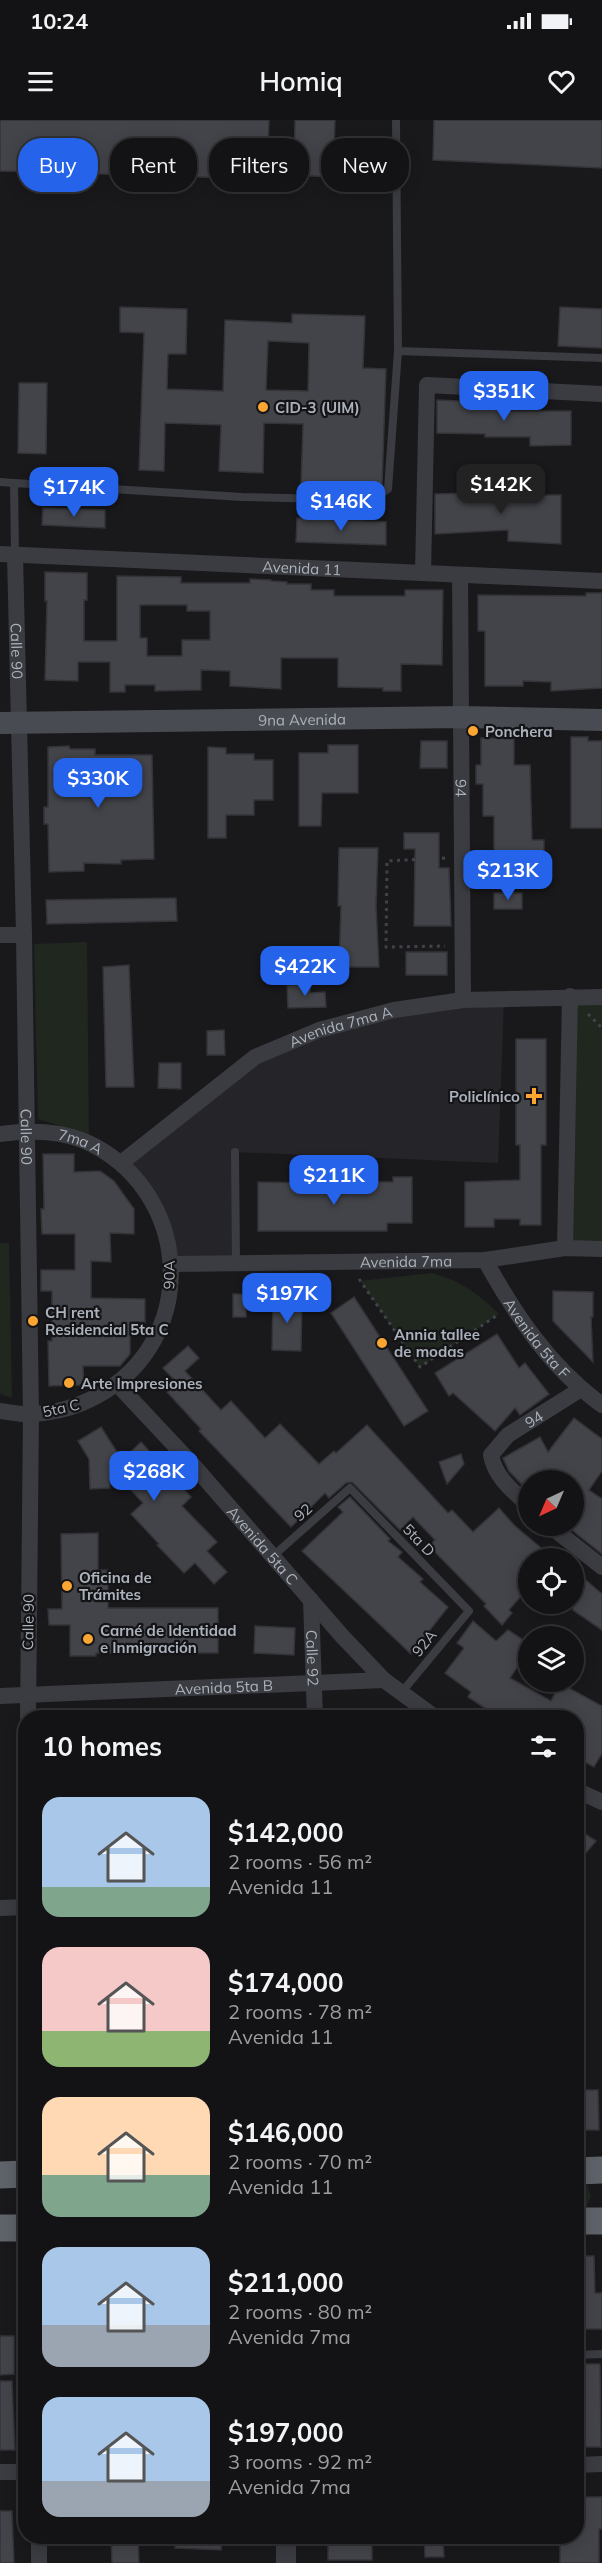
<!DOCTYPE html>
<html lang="en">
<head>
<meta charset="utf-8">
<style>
  :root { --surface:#131315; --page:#1c1c1e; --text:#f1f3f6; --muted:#9d9ea0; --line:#323234; --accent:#2563eb }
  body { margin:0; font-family:Mulish,sans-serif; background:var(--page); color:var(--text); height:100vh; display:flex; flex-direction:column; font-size:22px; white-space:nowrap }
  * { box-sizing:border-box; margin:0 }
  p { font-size:20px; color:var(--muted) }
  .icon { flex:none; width:33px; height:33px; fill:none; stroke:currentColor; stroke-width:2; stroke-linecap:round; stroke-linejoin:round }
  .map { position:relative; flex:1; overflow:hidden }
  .sheet { position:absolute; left:18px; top:1590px; width:566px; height:834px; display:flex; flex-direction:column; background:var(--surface); border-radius:24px; box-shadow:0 3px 15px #0003,0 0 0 2px var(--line) }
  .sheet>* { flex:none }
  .guide { position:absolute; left:18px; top:18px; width:567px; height:54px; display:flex; gap:12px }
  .needle { width:39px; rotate:224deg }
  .tools { position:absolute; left:518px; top:1350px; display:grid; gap:12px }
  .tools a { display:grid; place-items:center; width:66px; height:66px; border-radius:50%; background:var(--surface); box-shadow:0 3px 15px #0003,0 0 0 2px var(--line); font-size:30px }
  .price { position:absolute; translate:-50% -51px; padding:0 14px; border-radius:12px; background:var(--accent); color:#fff; font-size:20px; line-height:39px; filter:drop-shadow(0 2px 3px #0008) }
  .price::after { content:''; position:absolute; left:50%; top:36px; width:18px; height:14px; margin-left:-9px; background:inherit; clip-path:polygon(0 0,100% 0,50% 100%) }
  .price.selected { background:#222; color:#fff }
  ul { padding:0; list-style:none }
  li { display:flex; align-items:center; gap:18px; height:150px; padding:0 24px }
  li span { display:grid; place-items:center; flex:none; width:168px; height:120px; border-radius:18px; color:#555 }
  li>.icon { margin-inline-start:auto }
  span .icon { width:72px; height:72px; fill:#fffc; stroke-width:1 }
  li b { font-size:26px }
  h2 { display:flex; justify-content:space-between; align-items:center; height:72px; padding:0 24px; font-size:26px }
  .chip { padding:0 21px; border-radius:24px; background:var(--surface); box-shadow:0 3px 15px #0003,0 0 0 2px var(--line); font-size:21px; line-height:54px }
  .chip.selected { background:var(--accent); color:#fff }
  .status { display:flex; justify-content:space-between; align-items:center; height:42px; padding:0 30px; background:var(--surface); direction:ltr }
  .status svg { height:16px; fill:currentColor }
  header { display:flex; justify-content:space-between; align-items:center; height:78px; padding:0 24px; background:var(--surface); font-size:27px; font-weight:600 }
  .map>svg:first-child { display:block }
  .built { fill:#252529 }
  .green { fill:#1f271f }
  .building { fill:#434449; stroke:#333338; stroke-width:1.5; fill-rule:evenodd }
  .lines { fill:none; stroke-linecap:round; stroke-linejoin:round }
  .path { stroke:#404348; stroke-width:3; stroke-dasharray:3 4.5; stroke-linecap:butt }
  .service { stroke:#3a3c41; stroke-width:8 }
  .minor { stroke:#3a3c41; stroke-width:16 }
  .tertiary { stroke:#3a3c41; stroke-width:20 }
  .secondary { stroke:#484b51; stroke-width:22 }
  .trunk { stroke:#5e6269; stroke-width:27 }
  .poi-dot { fill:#fba532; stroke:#141417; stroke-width:2 }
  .labels { text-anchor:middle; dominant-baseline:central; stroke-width:4.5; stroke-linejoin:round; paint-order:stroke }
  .poi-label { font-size:15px; font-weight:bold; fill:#abb2bc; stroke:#141417; text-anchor:start }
  .street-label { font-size:15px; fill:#abb2bc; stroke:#141417 }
</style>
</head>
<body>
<div class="status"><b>10:24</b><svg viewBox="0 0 49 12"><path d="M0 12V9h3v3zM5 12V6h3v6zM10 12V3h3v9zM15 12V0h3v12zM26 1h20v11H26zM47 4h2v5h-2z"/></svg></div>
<header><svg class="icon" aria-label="menu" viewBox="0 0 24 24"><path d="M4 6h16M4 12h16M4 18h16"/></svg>Homiq<svg class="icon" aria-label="heart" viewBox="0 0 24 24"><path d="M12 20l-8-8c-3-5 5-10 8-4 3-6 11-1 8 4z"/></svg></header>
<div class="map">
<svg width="602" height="2443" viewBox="0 0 602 2443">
  <rect width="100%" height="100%" fill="#19191c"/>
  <!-- built -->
  <polygon class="built" points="504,881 498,1043 235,1032 236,1143 172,1144 164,1106 121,1043 255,937 394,890"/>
  <!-- green -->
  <g class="green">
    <polygon points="87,822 89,1015 38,999 34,824"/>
    <polygon points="570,876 602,877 602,1129 565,1128"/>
    <polygon points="0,1123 9,1123 12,1278 0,1274"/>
    <path d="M 432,1153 C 462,1162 476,1172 499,1194 L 420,1247 L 360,1161 Z"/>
    <polygon points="576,2059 588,2066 591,2076 587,2086 576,2091"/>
  </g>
  <!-- building -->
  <g class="building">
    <polygon points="0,0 269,0 267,59 0,51"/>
    <polygon points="295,0 335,0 333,57 294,55"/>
    <polygon points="434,0 602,0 602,48 433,40"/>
    <path d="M 120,187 L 187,189 L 186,234 L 168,234 L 167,269 L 223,271 L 225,200 L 292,203 L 292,194 L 365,196 L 363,248 L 386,249 L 382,365 L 378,368 L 301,365 L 303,304 L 264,303 L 263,353 L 219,351 L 221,305 L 165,303 L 164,351 L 139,350 L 144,213 L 120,212 ZM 268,221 L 309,223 L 308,271 L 266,270 Z"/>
    <polygon points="560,187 602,189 602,228 558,226"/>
    <polygon points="19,263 47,263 46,334 18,333"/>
    <polygon points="437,280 503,283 504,291 571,291 571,325 530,326 530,317 485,317 485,314 437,313"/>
    <polygon points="530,371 530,375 561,375 561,424 508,421 508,410 435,414 435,374"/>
    <polygon points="43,388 105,390 105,408 42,405"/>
    <polygon points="297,398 386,402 386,425 296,422"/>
    <path d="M 45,452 L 87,453 L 87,480 L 84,480 L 84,521 L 117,521 L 117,456 L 181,457 L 181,463 L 250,463 L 250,459 L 271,460 L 271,461 L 287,462 L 287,464 L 311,464 L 311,470 L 334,470 L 334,476 L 405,476 L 405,470 L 443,470 L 442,545 L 401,544 L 401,571 L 383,571 L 383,568 L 338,567 L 338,538 L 281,538 L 281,569 L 230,566 L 230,551 L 201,550 L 201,570 L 155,571 L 155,565 L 125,565 L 125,572 L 110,572 L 110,542 L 78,542 L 78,561 L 45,560 L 47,481 L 45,481 ZM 140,485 L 187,485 L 187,491 L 210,491 L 210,520 L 182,520 L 182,536 L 147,536 L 147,518 L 140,518 Z"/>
    <polygon points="586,473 602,473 602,568 551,571 551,562 523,561 523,566 485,566 485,511 478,511 478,475 586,476"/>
    <polygon points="571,617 588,617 588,621 602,621 602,708 571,708"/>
    <polygon points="481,618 514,618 514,645 530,645 532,720 544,720 544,739 494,739 494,696 483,696 483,664 476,664 476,645 481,645"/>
    <polygon points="421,621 447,621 447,648 420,648"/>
    <polygon points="328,625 358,625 358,673 322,673 321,706 299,706 299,633 328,633"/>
    <polygon points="69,626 70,629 95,629 95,635 152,635 154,739 121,740 121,744 84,743 84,751 49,752 48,704 44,704 44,687 48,687 48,627"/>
    <polygon points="208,627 226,628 226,634 254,634 254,640 273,640 273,680 254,680 254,695 226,695 226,718 208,718"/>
    <polygon points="404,713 439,713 439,748 449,748 451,806 414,806 415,729 404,729"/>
    <polygon points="339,728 378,728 376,786 379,847 339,847 341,786 338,786"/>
    <rect x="494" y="773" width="28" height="16"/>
    <polygon points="176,778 177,801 47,804 46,780"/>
    <rect x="406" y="832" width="41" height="23"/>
    <polygon points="129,845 134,967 106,967 103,847"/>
    <polygon points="310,864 310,873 325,872 326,887 288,888 287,865"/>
    <polygon points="224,910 225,935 207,935 207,911"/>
    <polygon points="516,919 546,919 546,1025 541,1025 541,1105 520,1105 520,1099 494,1099 494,1107 465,1107 465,1062 520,1060 520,1025 516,1025"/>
    <polygon points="159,943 181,943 181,969 158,968"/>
    <polygon points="43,1034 74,1034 74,1052 100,1051 114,1061 134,1089 134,1114 110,1113 111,1142 91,1141 91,1178 145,1179 145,1202 130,1202 130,1234 120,1246 83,1246 84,1265 49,1266 48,1221 52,1221 52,1171 41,1171 41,1150 75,1150 75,1114 42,1114 41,1089 44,1089"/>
    <polygon points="393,1057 412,1057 412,1103 387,1103 387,1111 258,1111 258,1062 313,1063 313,1061 393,1062"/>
    <polygon points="553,1171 593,1172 593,1197 591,1197 593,1242 553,1201"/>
    <rect x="233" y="1174" width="13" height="23"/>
    <polygon points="273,1176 302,1177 301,1231 272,1230"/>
    <polygon points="354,1177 428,1291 404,1306 331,1193"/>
    <polygon points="497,1214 519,1248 525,1243 549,1274 520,1295 515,1288 495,1311 453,1273 449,1276 435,1253"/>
    <polygon points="188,1226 199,1238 185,1251 221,1290 231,1281 265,1318 280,1304 319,1344 334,1331 336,1333 367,1305 448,1393 452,1390 473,1412 499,1388 514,1405 553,1438 528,1438 528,1468 509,1490 512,1493 502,1505 484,1486 486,1484 429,1426 435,1420 413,1397 400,1410 352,1362 346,1363 329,1378 325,1373 291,1407 199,1311 201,1309 167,1272 177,1263 163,1248"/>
    <polygon points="574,1298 602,1319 602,1351 589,1370 602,1379 602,1434 573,1411 573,1360 528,1360 528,1371 509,1351 503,1338 540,1317 548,1332"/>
    <polygon points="101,1307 122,1340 141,1322 191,1377 182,1386 217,1422 207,1431 227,1452 214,1464 195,1443 184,1453 157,1425 159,1424 131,1394 143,1383 110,1348 110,1368 90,1369 89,1339 78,1321"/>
    <polygon points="461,1334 464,1344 447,1364 439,1342"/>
    <polygon points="350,1377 390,1419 388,1421 402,1432 398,1437 423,1459 420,1462 448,1487 411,1534 302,1431 343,1392 338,1387"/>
    <polygon points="98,1413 98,1450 108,1450 108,1488 218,1488 218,1533 96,1533 96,1536 70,1536 70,1505 49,1505 48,1489 62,1489 61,1414"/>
    <polygon points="573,1449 602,1474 602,1510 573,1490"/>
    <polygon points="473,1501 496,1521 508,1510 528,1523 528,1531 510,1558 551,1581 560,1563 602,1586 602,1633 594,1647 576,1637 576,1598 500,1598 468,1577 471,1572 445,1553 464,1528 457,1523"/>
    <polygon points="255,1506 295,1508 294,1535 254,1533"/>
    <polygon points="576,1708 596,1721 585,1734 576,1727"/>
    <polygon points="576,1970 598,1970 599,2010 576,2010"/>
    <polygon points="576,2136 594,2136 595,2173 602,2173 602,2209 576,2209"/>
    <polygon points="0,2216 14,2216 14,2254 0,2255"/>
    <polygon points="576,2244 600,2244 601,2327 576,2327"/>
    <polygon points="0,2261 12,2261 15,2330 0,2330"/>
    <polygon points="576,2377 602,2377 602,2409 599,2409 599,2443 560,2443 560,2418 576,2418"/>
    <polygon points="0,2391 12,2391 14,2443 0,2443"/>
    <polygon points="111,2416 138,2416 139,2443 112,2443"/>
    <polygon points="175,2416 222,2416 221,2430 175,2428"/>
    <polygon points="424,2416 443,2416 444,2437 425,2437"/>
    <rect x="328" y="2424" width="44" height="16"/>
  </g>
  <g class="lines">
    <!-- path -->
    <g class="path">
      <polyline points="445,738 387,741 386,827 445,826"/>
      <polyline points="588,894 602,908"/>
      <polyline points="359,1159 420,1247 499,1194"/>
    </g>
    <!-- service -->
    <g class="service">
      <polyline points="396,0 398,231"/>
      <polyline points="0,362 14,363"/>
      <polyline points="15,435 14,363 242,377 370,380 388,369 398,231 602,238"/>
      <polyline points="235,1032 236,1143"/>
      <polyline points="273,1436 350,1368 469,1491 401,1573"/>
      <polyline points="576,2235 602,2234"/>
    </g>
    <!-- minor -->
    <g class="minor">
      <path id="s1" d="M 0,434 L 602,461"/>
      <path id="s2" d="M 15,435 L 24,815 L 31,1294 L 28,1598"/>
      <polyline points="423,453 427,265 602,274"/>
      <path id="s3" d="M 460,455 L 463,880"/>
      <polyline points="0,815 24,815"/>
      <path id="s4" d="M 0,1014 C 32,1010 64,1010 93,1025 C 194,1078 198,1222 97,1276 C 77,1287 54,1293 32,1294 C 21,1295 10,1292 0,1291"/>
      <path id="s5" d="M 121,1043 L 255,937 L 319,910 L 394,890 L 463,880 L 602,877"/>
      <polyline points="565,1128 570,876"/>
      <path id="s6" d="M 485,1140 C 516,1196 550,1247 602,1285"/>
      <path id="s7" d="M 172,1144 L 485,1140 L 565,1128 L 602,1129"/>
      <path id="s8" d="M 118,1265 L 194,1346 L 342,1516 L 384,1560 L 436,1598"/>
      <path id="s9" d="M 528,1385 C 512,1370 495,1357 491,1335 L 508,1315 L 581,1269"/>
      <polyline points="550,1406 602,1447"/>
      <path id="s10" d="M 311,1480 L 315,1598"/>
      <path id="s11" d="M 0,1576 L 384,1560"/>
      <polyline points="576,1670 602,1682"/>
      <polyline points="0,1788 26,1787"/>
      <polyline points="576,2345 602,2344"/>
      <polyline points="0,2352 26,2352"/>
      <polyline points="39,2416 39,2443"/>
    </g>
    <!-- tertiary -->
    <polyline class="tertiary" points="286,2416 286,2443"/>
    <!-- secondary -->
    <path class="secondary" id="s12" d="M 0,603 L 461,597 L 602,600"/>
    <!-- trunk -->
    <g class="trunk">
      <polyline points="576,2051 602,2050"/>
      <polyline points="0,2055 26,2054"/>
      <polyline points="576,2101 602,2101"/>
      <polyline points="0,2108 26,2108"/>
    </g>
  </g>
  <!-- markers -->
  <g class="poi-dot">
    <circle cx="263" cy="287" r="6"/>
    <circle cx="473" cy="611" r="6"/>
    <path d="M531 967h6v6h6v6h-6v6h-6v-6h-6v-6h6z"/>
    <circle cx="33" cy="1201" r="6"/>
    <circle cx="382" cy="1223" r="6"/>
    <circle cx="69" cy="1263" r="6"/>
    <circle cx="67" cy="1466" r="6"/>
    <circle cx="88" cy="1519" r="6"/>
  </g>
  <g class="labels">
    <!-- poi labels -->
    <g class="poi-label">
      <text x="275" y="287">CID-3 (UIM)</text>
      <text x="485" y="611">Ponchera</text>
      <text x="520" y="976" text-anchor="end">Policlínico</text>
      <text x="45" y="1192">CH rent<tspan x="45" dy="17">Residencial 5ta C</tspan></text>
      <text x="394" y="1214">Annia tallee<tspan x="394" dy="17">de modas</tspan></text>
      <text x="81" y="1263">Arte Impresiones</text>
      <text x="79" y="1457">Oficina de<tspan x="79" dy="17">Trámites</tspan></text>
      <text x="100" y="1510">Carné de Identidad<tspan x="100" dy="17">e Inmigración</tspan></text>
    </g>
    <!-- street labels -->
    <g class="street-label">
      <text stroke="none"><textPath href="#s1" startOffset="302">Avenida 11</textPath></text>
      <text stroke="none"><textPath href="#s2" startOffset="96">Calle 90</textPath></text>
      <text stroke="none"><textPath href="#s12" startOffset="302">9na Avenida</textPath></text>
      <text stroke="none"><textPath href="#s3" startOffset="213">94</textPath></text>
      <text stroke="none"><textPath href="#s5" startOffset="262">Avenida 7ma A</textPath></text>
      <text stroke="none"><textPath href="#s2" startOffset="582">Calle 90</textPath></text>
      <text stroke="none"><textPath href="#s4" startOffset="82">7ma A</textPath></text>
      <text stroke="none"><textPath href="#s7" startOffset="234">Avenida 7ma</textPath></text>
      <text transform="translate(169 1155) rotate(-89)">90A</text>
      <text stroke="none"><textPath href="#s6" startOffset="94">Avenida 5ta F</textPath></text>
      <text transform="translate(61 1288) rotate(-13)">5ta C</text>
      <text stroke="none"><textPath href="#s9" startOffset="120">94</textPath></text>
      <text transform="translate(303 1392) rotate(-41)">92</text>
      <text transform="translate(419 1420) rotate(46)">5ta D</text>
      <text stroke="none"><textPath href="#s8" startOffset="216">Avenida 5ta C</textPath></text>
      <text transform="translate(28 1502) rotate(-89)">Calle 90</text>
      <text transform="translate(424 1523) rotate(-51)">92A</text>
      <text stroke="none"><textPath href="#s10" startOffset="58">Calle 92</textPath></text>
      <text stroke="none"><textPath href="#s11" startOffset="224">Avenida 5ta B</textPath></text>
    </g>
  </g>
</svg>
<div class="tools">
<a><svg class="needle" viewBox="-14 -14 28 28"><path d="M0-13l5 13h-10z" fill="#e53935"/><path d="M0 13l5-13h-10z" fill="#9d9ea0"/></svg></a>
<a><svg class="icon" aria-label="locate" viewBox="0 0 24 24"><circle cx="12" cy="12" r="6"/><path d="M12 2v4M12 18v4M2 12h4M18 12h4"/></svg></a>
<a><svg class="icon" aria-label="layers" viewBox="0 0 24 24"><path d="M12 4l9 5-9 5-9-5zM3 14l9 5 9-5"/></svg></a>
</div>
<b class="price" style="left:504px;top:302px">$351K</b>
<b class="price selected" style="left:501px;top:395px">$142K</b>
<b class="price" style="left:74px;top:398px">$174K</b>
<b class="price" style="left:341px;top:412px">$146K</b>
<b class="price" style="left:98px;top:689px">$330K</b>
<b class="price" style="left:508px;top:781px">$213K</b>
<b class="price" style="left:305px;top:877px">$422K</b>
<b class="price" style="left:334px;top:1086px">$211K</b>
<b class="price" style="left:287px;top:1204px">$197K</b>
<b class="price" style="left:154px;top:1382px">$268K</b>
<div class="guide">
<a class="chip selected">Buy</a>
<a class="chip">Rent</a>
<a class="chip">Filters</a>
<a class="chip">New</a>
</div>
<section class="sheet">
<h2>10 homes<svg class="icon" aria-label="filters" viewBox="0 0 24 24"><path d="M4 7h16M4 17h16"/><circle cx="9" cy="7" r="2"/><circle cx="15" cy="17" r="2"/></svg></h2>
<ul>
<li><span style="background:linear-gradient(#a9c7e8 75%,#7fa58c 0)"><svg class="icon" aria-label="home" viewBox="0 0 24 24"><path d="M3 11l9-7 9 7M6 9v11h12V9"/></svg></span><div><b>$142,000</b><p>2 rooms · 56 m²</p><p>Avenida 11</p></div></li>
<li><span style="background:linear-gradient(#f6c9c9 70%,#8fb573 0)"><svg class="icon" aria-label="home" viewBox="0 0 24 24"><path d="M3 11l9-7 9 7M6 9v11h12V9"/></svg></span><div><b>$174,000</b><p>2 rooms · 78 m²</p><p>Avenida 11</p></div></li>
<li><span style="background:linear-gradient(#ffd9b3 65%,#7fa58c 0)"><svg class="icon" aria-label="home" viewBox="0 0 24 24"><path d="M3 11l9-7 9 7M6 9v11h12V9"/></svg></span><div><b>$146,000</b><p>2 rooms · 70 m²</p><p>Avenida 11</p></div></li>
<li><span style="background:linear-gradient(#a9c7e8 65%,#9aa5b1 0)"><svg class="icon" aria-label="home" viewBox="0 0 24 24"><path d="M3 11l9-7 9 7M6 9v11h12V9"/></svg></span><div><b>$211,000</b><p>2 rooms · 80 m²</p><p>Avenida 7ma</p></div></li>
<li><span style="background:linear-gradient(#a9c7e8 70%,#9aa5b1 0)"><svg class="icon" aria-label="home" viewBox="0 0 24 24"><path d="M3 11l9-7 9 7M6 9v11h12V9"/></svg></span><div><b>$197,000</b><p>3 rooms · 92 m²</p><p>Avenida 7ma</p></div></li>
</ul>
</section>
</div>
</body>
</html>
